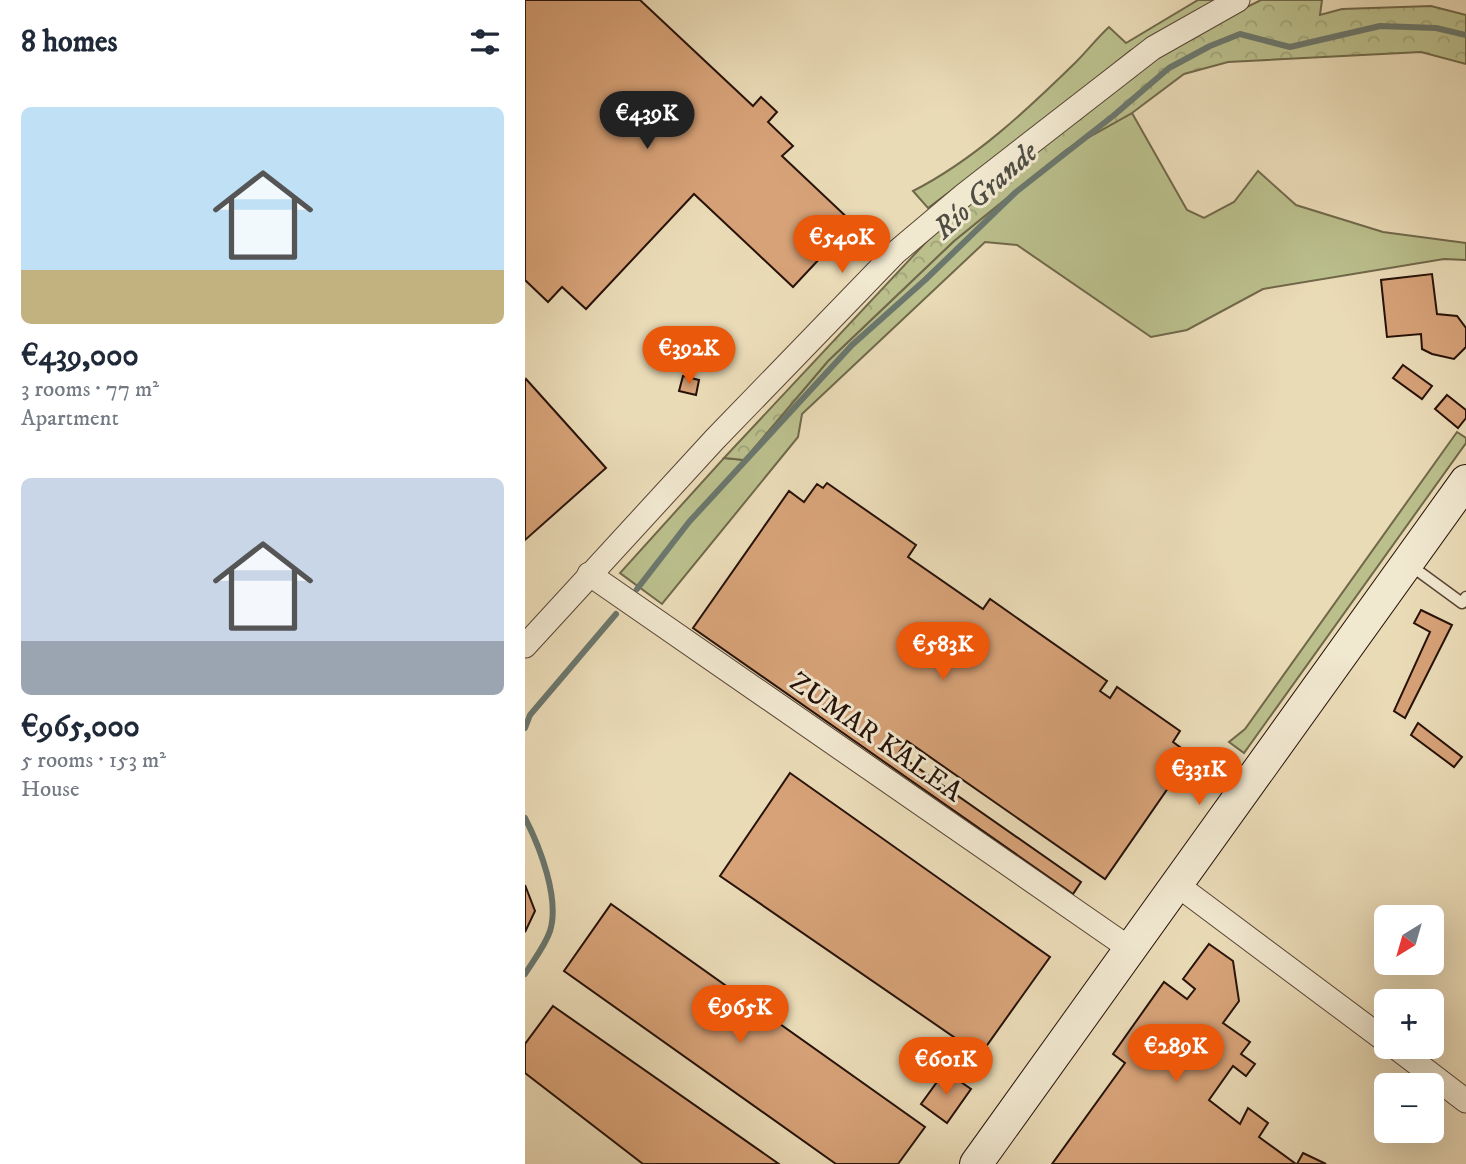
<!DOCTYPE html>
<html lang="en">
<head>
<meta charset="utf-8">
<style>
  :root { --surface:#fff; --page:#f6f6f7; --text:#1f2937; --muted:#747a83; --accent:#ea580c }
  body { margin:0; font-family:"IM FELL DW Pica",serif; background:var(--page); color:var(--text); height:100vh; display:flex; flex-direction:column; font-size:26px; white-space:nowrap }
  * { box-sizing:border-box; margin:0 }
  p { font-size:23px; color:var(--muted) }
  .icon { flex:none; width:38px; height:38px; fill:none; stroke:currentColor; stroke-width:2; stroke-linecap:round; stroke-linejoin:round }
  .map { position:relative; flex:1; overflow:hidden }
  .drawer { display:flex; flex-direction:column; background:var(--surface); width:525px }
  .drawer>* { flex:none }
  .needle { width:46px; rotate:217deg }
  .tools { position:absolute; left:849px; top:905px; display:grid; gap:14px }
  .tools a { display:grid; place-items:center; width:70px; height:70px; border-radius:10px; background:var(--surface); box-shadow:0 7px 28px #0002; font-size:35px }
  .price { position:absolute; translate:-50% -60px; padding:0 16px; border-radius:24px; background:var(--accent); color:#fff; font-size:23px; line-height:46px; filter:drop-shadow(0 2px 4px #0008) }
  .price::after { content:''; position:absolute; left:50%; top:42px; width:21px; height:16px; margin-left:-10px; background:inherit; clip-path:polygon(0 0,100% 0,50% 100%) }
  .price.active { background:#222; color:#fff }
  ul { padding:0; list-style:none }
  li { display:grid; align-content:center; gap:14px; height:371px; padding:0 21px }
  li span { display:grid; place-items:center; height:217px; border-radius:10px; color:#555 }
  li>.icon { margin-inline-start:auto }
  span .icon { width:126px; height:126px; fill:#fffc; stroke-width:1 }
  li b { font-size:30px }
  h2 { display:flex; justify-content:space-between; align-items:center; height:84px; padding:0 21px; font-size:30px }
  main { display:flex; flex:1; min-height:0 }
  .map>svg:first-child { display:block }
  .green { fill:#babf8c; stroke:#70684a; stroke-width:2 }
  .forest { fill:url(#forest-crowns); stroke:#70684a; stroke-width:2 }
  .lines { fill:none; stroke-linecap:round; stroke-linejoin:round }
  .stream { stroke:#6b776d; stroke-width:6 }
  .building { fill:#d7a278; stroke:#271209; stroke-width:2 }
  .lane-casing { stroke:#584434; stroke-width:13 }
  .street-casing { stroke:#584434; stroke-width:25 }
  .secondary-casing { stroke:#271209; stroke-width:34 }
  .lane { stroke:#f1e8d0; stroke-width:10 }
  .street { stroke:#f1e8d0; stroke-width:23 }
  .secondary { stroke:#f1e8d0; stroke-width:32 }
  .labels { text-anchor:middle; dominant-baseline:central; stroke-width:6; stroke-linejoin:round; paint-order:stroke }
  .street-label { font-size:28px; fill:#271209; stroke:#f1e8d0 }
  .water-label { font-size:30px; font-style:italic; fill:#4f4d43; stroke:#f1e8d0 }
</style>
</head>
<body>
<main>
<section class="drawer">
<h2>8 homes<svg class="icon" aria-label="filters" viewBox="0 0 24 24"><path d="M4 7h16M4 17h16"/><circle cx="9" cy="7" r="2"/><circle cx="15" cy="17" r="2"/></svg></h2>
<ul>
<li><span style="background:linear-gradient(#bfe0f5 75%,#c2b280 0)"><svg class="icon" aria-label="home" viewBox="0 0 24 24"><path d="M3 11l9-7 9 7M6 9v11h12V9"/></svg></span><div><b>€439,000</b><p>3 rooms · 77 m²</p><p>Apartment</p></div></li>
<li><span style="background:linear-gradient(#c9d6e8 75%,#9aa5b1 0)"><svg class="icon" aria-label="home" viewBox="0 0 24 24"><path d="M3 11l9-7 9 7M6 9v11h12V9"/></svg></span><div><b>€965,000</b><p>5 rooms · 153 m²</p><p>House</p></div></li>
</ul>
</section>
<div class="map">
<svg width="941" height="1164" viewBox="0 0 941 1164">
  <defs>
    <pattern id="forest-crowns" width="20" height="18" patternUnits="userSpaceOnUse" patternTransform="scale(1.75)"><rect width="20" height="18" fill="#babf8c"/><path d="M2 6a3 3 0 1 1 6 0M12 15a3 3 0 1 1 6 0" fill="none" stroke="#a0a377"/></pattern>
  </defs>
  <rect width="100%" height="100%" fill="#eadbb7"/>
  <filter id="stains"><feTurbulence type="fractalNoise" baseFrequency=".00286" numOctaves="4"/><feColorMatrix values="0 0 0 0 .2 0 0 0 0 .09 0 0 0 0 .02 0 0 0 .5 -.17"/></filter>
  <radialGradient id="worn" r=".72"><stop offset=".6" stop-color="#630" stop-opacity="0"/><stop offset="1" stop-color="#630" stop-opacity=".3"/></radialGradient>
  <!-- green -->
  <g class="green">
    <path d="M 673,0 L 694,0 L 605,51 L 503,133 L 403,208 L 388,191 C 449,160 502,110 551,62 C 563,50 572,38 584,27 L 601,43 Z"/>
    <polygon points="607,113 662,210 679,218 709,202 733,171 771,205 858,232 941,243 941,260 919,259 738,289 662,330 626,337 492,245 460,242 277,414 273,437 137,604 95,573 199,458 219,460 303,361 429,241 541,150"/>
    <polygon points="932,432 941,438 941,443 719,753 704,742 720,729"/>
  </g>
  <!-- forest -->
  <polygon class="forest" points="736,0 797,0 795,15 817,9 906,6 941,15 941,64 896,52 703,62 659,74 607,113 541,150 429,241 303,361 219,460 199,458 417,225 573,99 667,34"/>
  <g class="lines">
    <!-- stream -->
    <g class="stream">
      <polyline points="112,589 164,522 327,345 400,280 491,192 588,116 644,68 685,46 715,34 765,47 855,26 911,28 941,35"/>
      <polyline points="0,728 5,715 91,614"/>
      <path d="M 0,818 C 15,847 35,899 25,931 C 20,946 8,961 0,974"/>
    </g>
  </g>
  <!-- building -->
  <g class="building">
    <polygon points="0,0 115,0 228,106 236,97 252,112 243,122 268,146 257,156 328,223 268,287 169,194 61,309 37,287 23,302 0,280"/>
    <polygon points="907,274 912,314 932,316 941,328 941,347 929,359 907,354 897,349 896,334 862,337 856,280"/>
    <polygon points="878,365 907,386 897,399 868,378"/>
    <polygon points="158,376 174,380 171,395 154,391"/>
    <polygon points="1,379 81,468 0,540 0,381"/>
    <polygon points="922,395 941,410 941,418 933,428 910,409"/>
    <polygon points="302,483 391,545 383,557 458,609 465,599 582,681 575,691 585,698 592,687 655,731 648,742 666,755 580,879 382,741 373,754 556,882 548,894 168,628 264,491 279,502 292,484 298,488"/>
    <polygon points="896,610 927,625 880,718 869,711 905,632 889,623"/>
    <polygon points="893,723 937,757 929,767 886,735"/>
    <polygon points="265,773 525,957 455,1055 195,876"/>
    <polygon points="0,885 10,911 0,932"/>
    <polygon points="86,904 400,1127 373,1164 311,1164 39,971"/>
    <polygon points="684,944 708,961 714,1001 698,1023 725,1042 716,1054 730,1064 721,1076 708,1066 684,1100 715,1124 723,1108 743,1123 734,1137 771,1164 527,1164 600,1063 588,1054 639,982 662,999 670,989 658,979"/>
    <polygon points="28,1006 254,1164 118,1164 0,1073 0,1044"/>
    <polygon points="420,1071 446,1089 422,1123 396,1104"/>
    <polygon points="778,1153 801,1164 772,1164"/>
  </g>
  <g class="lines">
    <!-- lane casing -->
    <g class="lane-casing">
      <polyline id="lane" points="885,565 937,603 941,597"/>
    </g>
    <!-- street casing -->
    <g class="street-casing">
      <g id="street">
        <polyline points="64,574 604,948"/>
        <polyline points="0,646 190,439 370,253 440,194 628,48 713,0"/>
        <polyline points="651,884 861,1041"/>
        <polyline points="869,1046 941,1101"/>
      </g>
    </g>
    <!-- secondary casing -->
    <g class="secondary-casing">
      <polyline id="secondary" points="451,1164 941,481"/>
    </g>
    <!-- lane -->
    <use href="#lane" class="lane"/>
    <!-- street -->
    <use href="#street" class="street"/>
    <!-- secondary -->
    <use href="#secondary" class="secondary"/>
  </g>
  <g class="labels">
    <!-- street labels -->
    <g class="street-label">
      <text transform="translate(351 737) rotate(35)">ZUMAR KALEA</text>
    </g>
    <!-- water labels -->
    <g class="water-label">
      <text transform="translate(461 191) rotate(-42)">Río Grande</text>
    </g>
  </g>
  <rect width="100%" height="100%" filter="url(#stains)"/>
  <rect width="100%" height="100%" fill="url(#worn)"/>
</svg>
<div class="tools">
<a><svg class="needle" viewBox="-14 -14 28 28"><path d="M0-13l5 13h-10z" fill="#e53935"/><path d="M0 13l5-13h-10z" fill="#747a83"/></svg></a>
<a>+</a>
<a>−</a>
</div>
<b class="price active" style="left:122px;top:151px">€439K</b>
<b class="price" style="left:317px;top:275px">€540K</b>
<b class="price" style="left:164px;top:386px">€392K</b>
<b class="price" style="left:418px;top:682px">€583K</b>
<b class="price" style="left:674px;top:807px">€331K</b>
<b class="price" style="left:215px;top:1045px">€965K</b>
<b class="price" style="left:651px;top:1084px">€289K</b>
<b class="price" style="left:421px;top:1097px">€601K</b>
</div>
</main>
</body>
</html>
